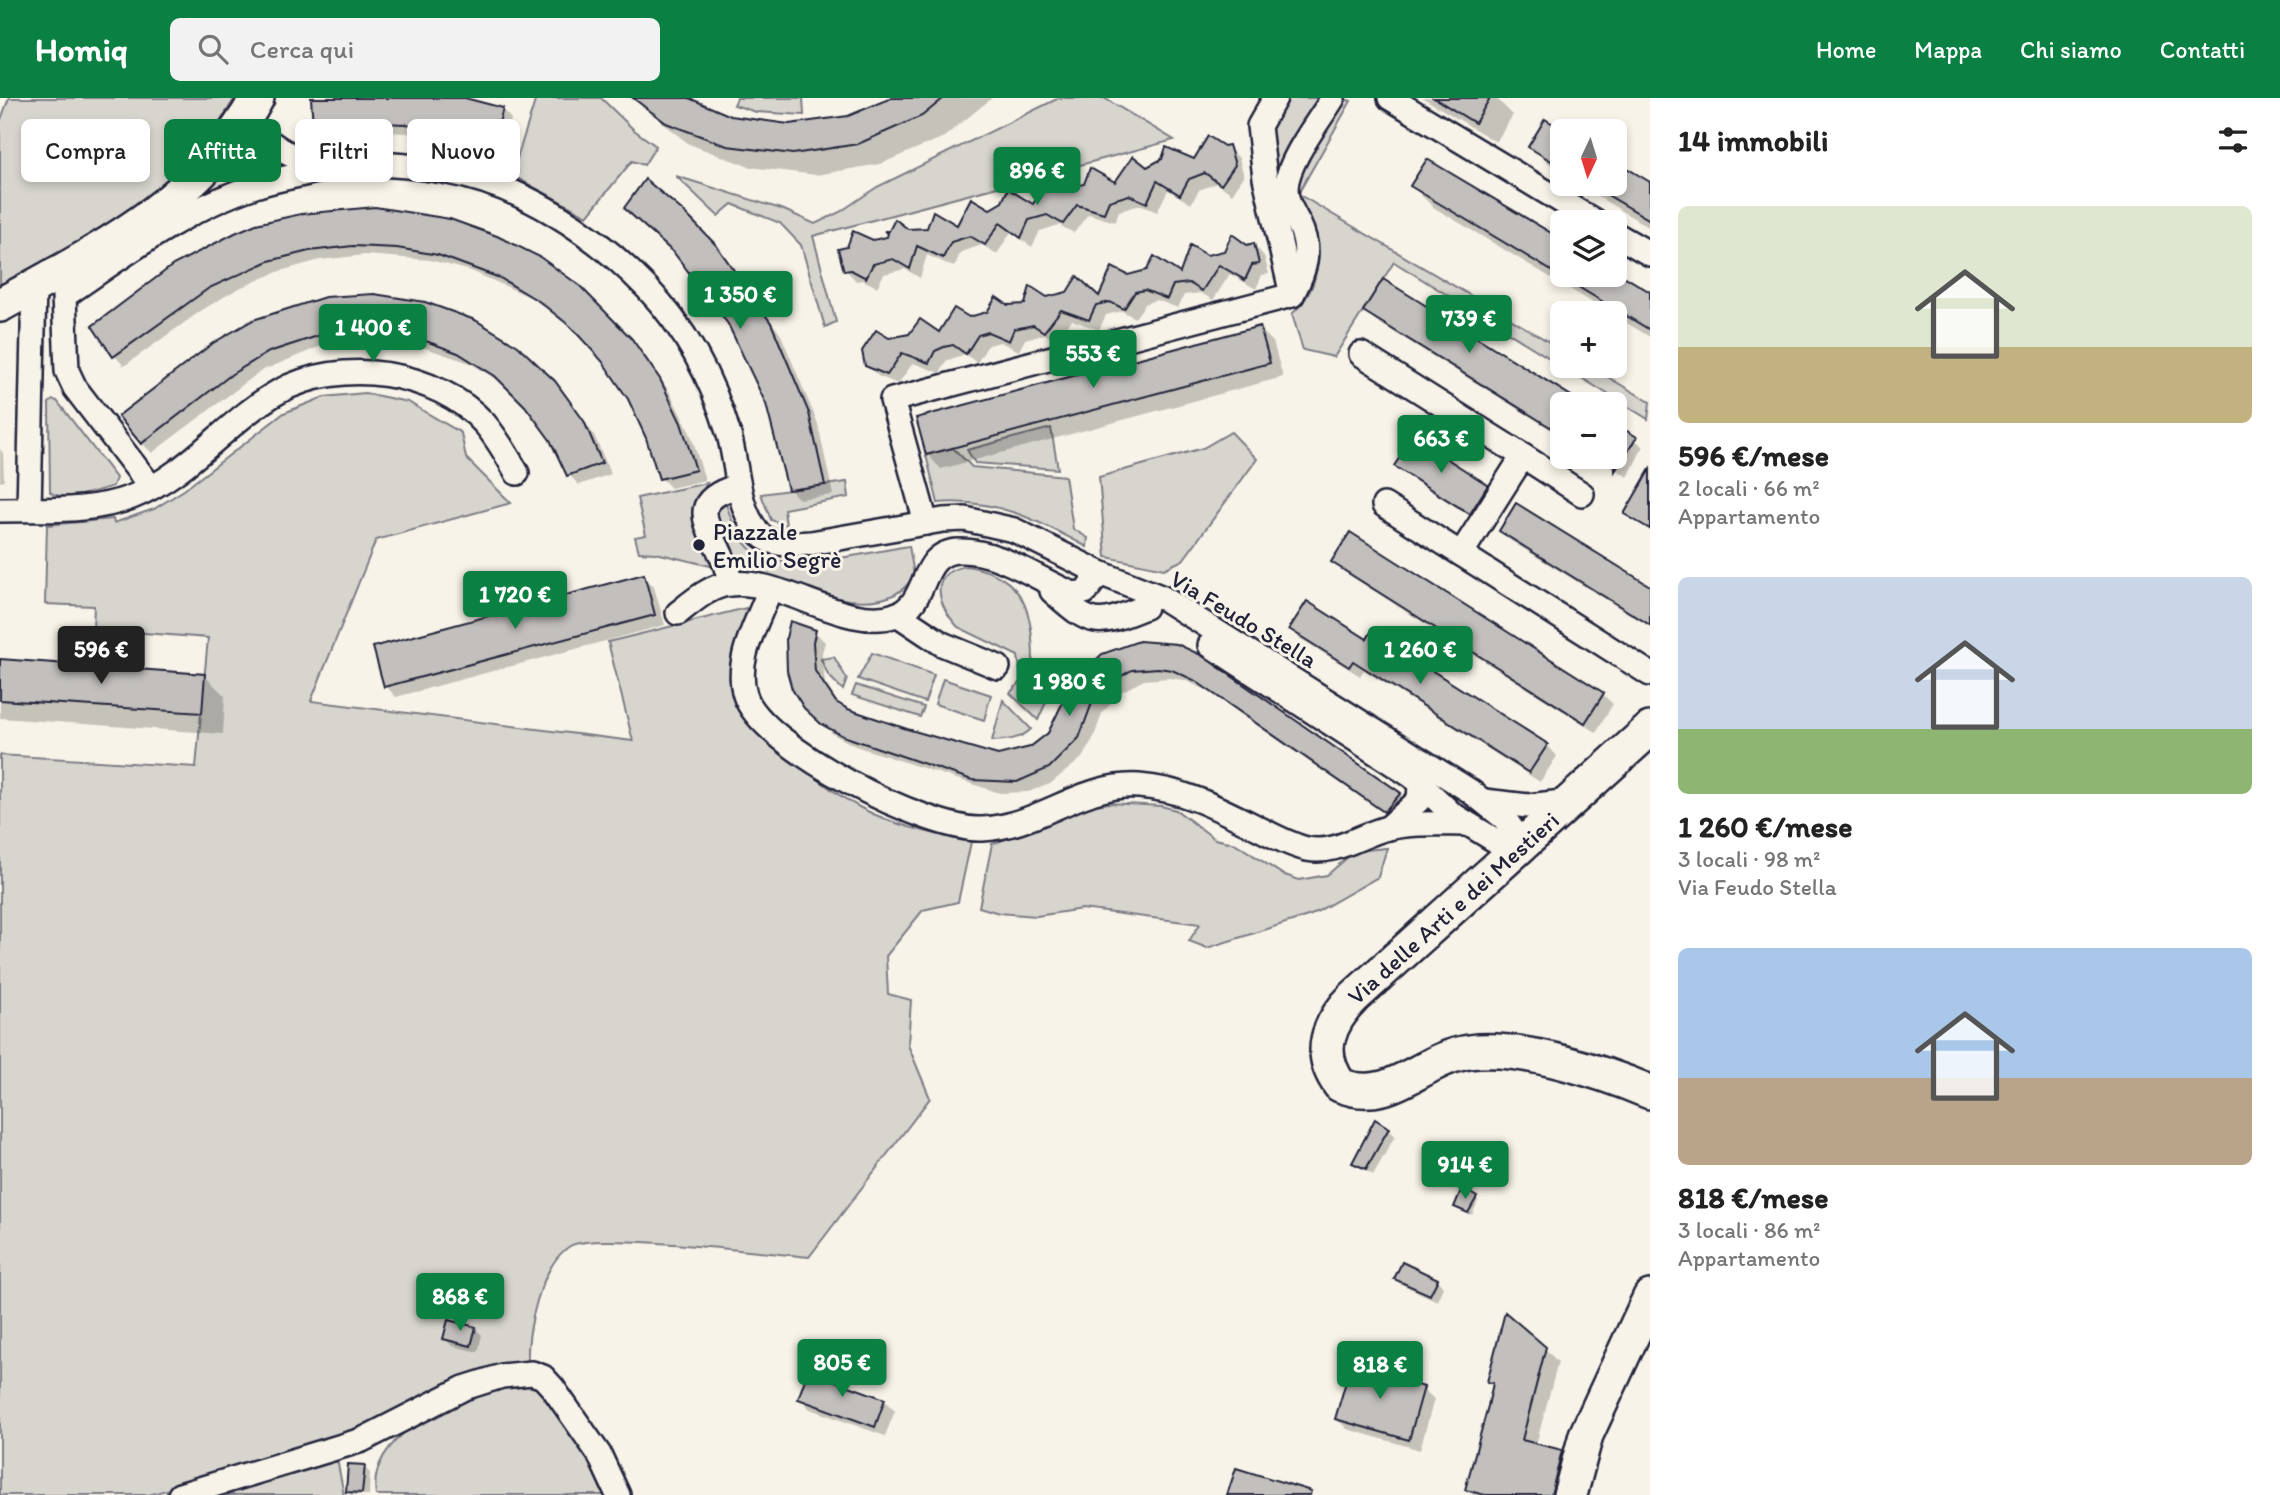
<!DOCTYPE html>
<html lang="it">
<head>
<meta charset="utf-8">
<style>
  :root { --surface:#fff; --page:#f2f2f2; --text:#222; --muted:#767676; --accent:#0b8043 }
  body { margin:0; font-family:Itim,sans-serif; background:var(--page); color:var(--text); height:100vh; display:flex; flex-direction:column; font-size:26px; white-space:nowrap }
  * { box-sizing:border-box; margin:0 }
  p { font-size:23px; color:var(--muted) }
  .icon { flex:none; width:38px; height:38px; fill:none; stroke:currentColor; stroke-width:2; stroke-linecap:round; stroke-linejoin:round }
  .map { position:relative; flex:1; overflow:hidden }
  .details { display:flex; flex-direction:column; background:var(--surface); width:630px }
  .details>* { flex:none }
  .guide { position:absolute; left:21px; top:21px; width:665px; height:63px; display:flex; gap:14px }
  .needle { width:46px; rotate:184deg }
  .tools { position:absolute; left:1550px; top:21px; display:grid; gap:14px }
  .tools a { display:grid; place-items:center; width:77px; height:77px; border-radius:10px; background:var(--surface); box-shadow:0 4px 10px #0003; font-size:35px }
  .price { position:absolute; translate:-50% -60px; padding:0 16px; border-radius:7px; background:var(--accent); color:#fff; font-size:23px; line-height:46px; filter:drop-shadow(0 2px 4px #0008) }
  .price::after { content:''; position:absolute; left:50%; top:42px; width:21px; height:16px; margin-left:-10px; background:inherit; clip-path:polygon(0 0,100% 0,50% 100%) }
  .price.selected { background:#222; color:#fff }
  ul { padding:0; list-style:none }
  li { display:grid; align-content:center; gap:14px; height:371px; padding:0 28px }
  li span { display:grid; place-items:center; height:217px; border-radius:10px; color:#555 }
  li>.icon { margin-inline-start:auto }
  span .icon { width:126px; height:126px; fill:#fffc; stroke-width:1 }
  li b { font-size:30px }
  h2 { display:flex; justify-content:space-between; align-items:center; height:84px; padding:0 28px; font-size:30px }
  .tag { padding:0 24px; border-radius:10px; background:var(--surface); box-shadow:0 4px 10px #0003; font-size:24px; line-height:63px }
  .tag.selected { background:var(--accent); color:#fff }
  header { display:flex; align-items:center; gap:42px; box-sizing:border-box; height:98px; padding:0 35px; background:var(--accent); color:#fff }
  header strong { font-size:33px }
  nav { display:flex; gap:38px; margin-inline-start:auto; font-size:24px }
  .search { width:490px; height:63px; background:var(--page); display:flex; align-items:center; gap:18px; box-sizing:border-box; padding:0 24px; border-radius:10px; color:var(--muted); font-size:26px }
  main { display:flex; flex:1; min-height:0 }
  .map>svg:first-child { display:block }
  .green { fill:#d8d5cf; stroke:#7d7c85; stroke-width:2 }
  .shadow { fill:#0003 }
  .building { fill:#c2bfbd; stroke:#22223b; stroke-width:2 }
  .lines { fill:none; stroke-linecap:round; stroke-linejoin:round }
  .street-casing { stroke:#22223b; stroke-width:28 }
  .secondary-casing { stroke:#22223b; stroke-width:38 }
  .street { stroke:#f7f3e8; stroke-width:23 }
  .secondary { stroke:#f7f3e8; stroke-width:33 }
  .poi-dot { fill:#22223b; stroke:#f7f3e8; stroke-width:2.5 }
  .labels { text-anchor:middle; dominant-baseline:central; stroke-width:6; stroke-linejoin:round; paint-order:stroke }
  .poi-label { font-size:24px; fill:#22223b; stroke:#f7f3e8; text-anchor:start }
  .street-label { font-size:24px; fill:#22223b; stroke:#f7f3e8 }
</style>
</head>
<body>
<header>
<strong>Homiq</strong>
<div class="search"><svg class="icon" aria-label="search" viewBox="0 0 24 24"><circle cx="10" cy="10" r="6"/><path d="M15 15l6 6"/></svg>Cerca qui</div>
<nav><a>Home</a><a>Mappa</a><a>Chi siamo</a><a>Contatti</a></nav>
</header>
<main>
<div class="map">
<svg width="1650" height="1397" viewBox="0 0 1650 1397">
  <rect width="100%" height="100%" fill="#f7f3e8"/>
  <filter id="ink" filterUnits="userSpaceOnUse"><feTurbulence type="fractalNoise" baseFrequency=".0143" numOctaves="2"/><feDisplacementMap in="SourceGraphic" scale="14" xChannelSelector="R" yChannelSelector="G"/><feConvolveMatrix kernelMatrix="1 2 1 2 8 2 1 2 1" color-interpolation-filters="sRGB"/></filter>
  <g filter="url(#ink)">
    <!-- green -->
    <g class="green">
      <polygon points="9,0 235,0 204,49 129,115 0,193 0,24"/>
      <polygon points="536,0 601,0 634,32 656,48 644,67 632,63 587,118 517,80 518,73 513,73"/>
      <polygon points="737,0 803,0 804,17 756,14 734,7"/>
      <polygon points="1059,0 1104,0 1174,42 813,138 836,224 825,229 801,147 780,125 732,106 718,118 676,78 784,112 815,126 840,114 877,89"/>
      <polygon points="1289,0 1323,0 1292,55 1291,128 1298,166 1286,150 1268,46 1271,31"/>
      <path d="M 1340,0 L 1351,3 L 1298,96 L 1563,252 L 1563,268 L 1589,268 L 1650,304 L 1648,321 L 1394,164 L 1334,259 L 1303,252 L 1292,216 C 1337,175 1310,132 1293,84 Z"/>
      <path d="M 365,295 L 408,304 L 461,335 L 466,360 L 511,405 L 376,442 L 311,603 L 633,643 L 608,544 L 746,510 L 747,618 C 783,649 819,688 861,710 C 895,728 934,736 971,744 L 958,804 L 923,812 L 886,858 L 888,896 L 911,902 L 908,947 L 930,1000 L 809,1159 C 772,1156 592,1133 570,1148 C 541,1166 526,1233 528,1265 L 379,1330 L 149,1397 L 0,1397 L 0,657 L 196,669 L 208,540 L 93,531 L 94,508 L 45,506 L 47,427 L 113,421 L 114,425 L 154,411 L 184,392 L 284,315 L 324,299 Z"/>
      <path d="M 53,302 L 57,303 L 116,380 L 113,388 C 95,393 67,405 50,394 L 49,305 Z"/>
      <polygon points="1051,330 1058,371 975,365 967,352"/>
      <polygon points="1231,334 1257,361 1183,462 1164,471 1106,459 1099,379 1203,350"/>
      <path d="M 953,350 L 972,369 L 1065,378 L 1073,431 L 1088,440 L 1087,449 C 1038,422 995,400 938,405 L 926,357 Z"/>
      <polygon points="847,384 849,399 784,411 786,427 771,422 761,396"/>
      <path d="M 707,385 C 687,416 704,437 715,469 L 656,455 L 639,454 L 635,439 L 646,437 L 637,400 Z"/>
      <path d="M 725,403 C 731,421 738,442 754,454 C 786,477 872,453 909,448 L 914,476 C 890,530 790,488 750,475 L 740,467 L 715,423 L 718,406 Z"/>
      <path d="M 967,468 C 1026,478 1033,514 1033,568 L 1045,568 L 1046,604 L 1038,622 L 1010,595 L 1026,578 L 1020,573 L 1018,558 L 958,529 C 937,506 927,474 967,468 Z"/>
      <polygon points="872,555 934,577 925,604 858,581"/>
      <polygon points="834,559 847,581 843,592 828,577 821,561"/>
      <polygon points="943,581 991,597 984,622 935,606"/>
      <polygon points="856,587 924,609 920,619 852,597"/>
      <path d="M 1003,602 L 1031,631 C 1020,642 1007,642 992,643 Z"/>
      <polygon points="1109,705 1161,708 1176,712 1215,741 1236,746 1282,776 1299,782 1327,777 1355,753 1387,750 1378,779 1311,817 1207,850 1189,843 1200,826 1082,811 1037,818 999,815 979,809 992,746 1046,727 1089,708"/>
      <path d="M 502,1284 L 540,1284 L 612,1397 L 376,1397 C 366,1334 458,1303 502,1284 Z"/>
      <polygon points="336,1356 344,1397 195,1397"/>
    </g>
    <!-- shadow -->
    <g class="shadow">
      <polygon points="313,0 449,0 502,11 511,21 503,53 427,36 369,33 325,36 315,26"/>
      <polygon points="642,0 685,0 731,20 800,27 848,20 895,0 992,0 944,39 880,66 816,77 750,69 689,46 661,24 640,3"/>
      <polygon points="1423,0 1496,0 1513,17 1496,44"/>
      <polygon points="1563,34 1563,77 1530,49"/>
      <polygon points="1228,49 1239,60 1244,78 1232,96 1217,85 1199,92 1191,106 1168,92 1157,114 1141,107 1119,113 1115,124 1088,116 1074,135 1059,127 1040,133 1032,149 1011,134 997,156 982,147 961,154 954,169 927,157 920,180 905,171 884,176 877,189 863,182 856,183 846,172 873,144 908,133 958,130 990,113 1034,108 1069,91 1116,86 1147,71 1195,63"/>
      <polygon points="1577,86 1650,86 1650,130"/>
      <polygon points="1412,88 1563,177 1615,175 1650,196 1650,239 1433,109"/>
      <polygon points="375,111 540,160 597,205 642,253 669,293 691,337 705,382 671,390 661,380 639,319 604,262 581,237 532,200 471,173 430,162 365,157 320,162 280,173 239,190 202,212 124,268 114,257 257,128 329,113"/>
      <polygon points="682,114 726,159 781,237 818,326 833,397 799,401 789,391 781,347 760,285"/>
      <polygon points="1254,147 1264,158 1269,176 1262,177 1256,191 1230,176 1213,202 1201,195 1184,197 1178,210 1157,202 1146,205 1135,220 1122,213 1106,217 1099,232 1072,222 1055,243 1045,236 1025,241 1019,253 1000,244 988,247 977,265 965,256 946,263 940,275 913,265 898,286 878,278 867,267 889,242 940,237 969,221 1046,201 1100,201 1128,178 1181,178 1207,159"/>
      <polygon points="1383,184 1581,306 1563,306 1563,339 1376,223 1365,213"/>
      <polygon points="325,201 517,249 564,294 594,337 611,376 579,387 569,377 552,342 527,308 507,288 470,265 407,244 364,242 321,248 261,273 152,355 142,345"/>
      <polygon points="1259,230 1273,244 1283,279 941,371 927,356"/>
      <polygon points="1633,339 1643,349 1628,379 1595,359 1615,359"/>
      <polygon points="0,351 3,355 4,383 0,384"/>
      <polygon points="1397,368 1487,388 1498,399 1481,425 1407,378"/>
      <polygon points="1650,375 1650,433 1626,415"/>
      <polygon points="1501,433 1650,490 1650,529 1511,443"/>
      <polygon points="1334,464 1602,596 1613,606 1596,634 1344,474"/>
      <polygon points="644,478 654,489 665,527 396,599 386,588"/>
      <polygon points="1291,531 1367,543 1547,647 1557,658 1540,684 1364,572 1360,578 1301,541"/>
      <polygon points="815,534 825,544 822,555 825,585 841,609 907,632 998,659 1031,650 1049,636 1140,545 1399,696 1410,706 1396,724 1206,592 1184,582 1169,580 1144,582 1121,594 1102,615 1094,639 1082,660 1050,686 1028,694 1000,695 855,648 833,636 805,609 794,591"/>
      <polygon points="0,563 204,577 225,598 223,636 0,620"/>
      <polygon points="1376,1023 1395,1038 1373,1077 1354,1065"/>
      <polygon points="1476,1100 1478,1103 1472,1117 1456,1109"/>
      <polygon points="1396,1180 1437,1182 1443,1189 1437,1203 1403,1187"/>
      <polygon points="475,1230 482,1237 478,1254 452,1248 445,1241"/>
      <polygon points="1545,1251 1558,1264 1536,1347 1561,1354 1574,1367 1566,1397 1473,1397 1467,1391 1494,1289 1489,1283"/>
      <polygon points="1377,1265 1403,1272 1413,1282 1412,1288 1423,1291 1434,1301 1420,1352 1347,1331 1337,1321 1373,1279"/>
      <polygon points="800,1300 884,1302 895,1313 885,1338 810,1311"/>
      <polygon points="364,1369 370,1375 369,1397 351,1397 348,1394"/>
    </g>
    <!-- building -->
    <g class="building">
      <polygon points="311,0 465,0 503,10 494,44 449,32 405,26 358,24 313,27"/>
      <polygon points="633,0 689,0 731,18 789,26 848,18 891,0 944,0 922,18 858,46 793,56 727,48 666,25"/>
      <polygon points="1434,0 1490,0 1475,25"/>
      <polygon points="1545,21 1563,32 1563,70 1528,49"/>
      <polygon points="1208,38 1224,48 1229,47 1235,67 1221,87 1205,75 1189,81 1180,97 1157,83 1147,105 1129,97 1109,103 1104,115 1077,107 1063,126 1047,117 1029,122 1021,140 1000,125 985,147 970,138 951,144 943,160 917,148 910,171 893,161 873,166 866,180 851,172 844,173 838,151 847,149 853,133 873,142 887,139 888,135 884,133 889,133 895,121 908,131 927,130 933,113 957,127 971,100 990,111 1002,104 1008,91 1033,106 1050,81 1069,89 1084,86 1090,70 1115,84 1133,58 1147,69 1162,61 1166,49 1194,61"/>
      <polygon points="1427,61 1563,142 1563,177 1622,177 1650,194 1650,232 1410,88"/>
      <polygon points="1615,63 1650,84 1650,122 1589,86 1615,86"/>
      <polygon points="645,81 683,113 716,147 771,225 809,315 825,387 788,392 766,306 728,226 674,155 624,110"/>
      <polygon points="375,109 450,121 497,138 540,159 580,188 632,241 660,281 681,325 696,372 659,381 646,340 628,301 602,263 571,229 540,204 500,180 438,157 397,150 353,148 309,153 269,163 209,190 113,259 92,228 173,167 235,135 256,126 301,116"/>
      <polygon points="1232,136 1247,147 1254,145 1259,166 1252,167 1245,182 1219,167 1202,193 1189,185 1173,187 1167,201 1145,192 1135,194 1124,211 1110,204 1096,207 1089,222 1061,212 1044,234 1033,227 1014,231 1009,243 988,234 978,237 966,256 953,247 944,249 935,253 929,265 902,255 887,277 865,268 862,253 876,232 889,240 909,236 920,221 939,234 954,210 969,219 987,214 996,199 1008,207 1025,206 1030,188 1047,199 1067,194 1077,178 1099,198 1112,169 1128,177 1147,172 1154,158 1180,175 1190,147 1207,157 1224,153"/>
      <polygon points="1383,181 1584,306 1563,306 1563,337 1363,213"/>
      <polygon points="374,196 425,204 475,222 518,248 555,283 584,323 602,365 567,378 550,342 525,308 495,278 458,255 415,239 374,232 330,234 269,254 232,276 141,346 118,318 213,245 253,222 325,199"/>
      <polygon points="1260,228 1270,265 926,357 916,320"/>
      <polygon points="1615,326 1637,339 1615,373"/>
      <polygon points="1413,339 1488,387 1470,416 1394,368"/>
      <polygon points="1650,371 1650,431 1624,416"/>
      <polygon points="1516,405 1650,488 1650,527 1499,433"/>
      <polygon points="1350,434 1604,595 1585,625 1331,464"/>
      <polygon points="644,476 655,517 384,589 373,549"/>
      <polygon points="1307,503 1367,541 1371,534 1548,646 1529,675 1353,563 1349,569 1289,531"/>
      <polygon points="790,523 816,532 813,544 815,573 836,604 848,611 907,631 998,657 1030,649 1048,635 1072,585 1102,556 1139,543 1177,546 1201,557 1401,695 1384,714 1194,582 1172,572 1158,570 1132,572 1111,584 1092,605 1079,640 1049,670 1017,684 972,682 843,638 821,626 804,610 792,591 787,573 786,540"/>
      <polygon points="0,561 205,576 202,615 0,602"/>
      <polygon points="1375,1021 1389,1030 1366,1071 1352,1065"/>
      <polygon points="1462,1090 1477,1099 1468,1115 1454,1109"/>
      <polygon points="1402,1164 1438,1181 1430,1197 1394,1181"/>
      <polygon points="1505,1214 1546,1249 1522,1342 1562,1352 1551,1397 1485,1397 1465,1392 1488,1308 1493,1285 1487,1284"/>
      <polygon points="448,1222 476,1229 471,1248 443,1241"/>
      <polygon points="1376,1263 1403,1270 1400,1282 1424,1289 1409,1342 1335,1321 1350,1270 1372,1277"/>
      <polygon points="808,1273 885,1301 875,1329 798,1301"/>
      <polygon points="348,1366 365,1367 362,1395 346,1394"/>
      <polygon points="1236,1370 1311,1393 1310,1397 1227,1397"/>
    </g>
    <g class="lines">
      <!-- street casing -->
      <g class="street-casing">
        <g id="street">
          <polyline points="1275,0 1259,28 1265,80 1292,197"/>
          <polyline points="1390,0 1596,124"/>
          <path d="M 244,23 C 260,36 277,52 296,59 C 320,69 344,66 369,66 C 393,66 420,69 443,73 C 522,87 592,133 647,190 C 686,231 713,283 729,337 C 738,368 736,406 757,433 C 769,449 793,446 811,445 L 943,422 L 965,421 L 1014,432 L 1100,475 L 1163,500 L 1470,693 L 1504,720 L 1523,746"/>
          <polyline points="1615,136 1650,156"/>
          <polyline points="1361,256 1523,358 1461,456"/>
          <polyline points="1523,358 1582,396"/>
          <path d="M 151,389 L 75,290 L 67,273 L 64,198 C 124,157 185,111 255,88 C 278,80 304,77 328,70"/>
          <polyline points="1384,407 1650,576"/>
          <polyline points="29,411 34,188"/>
          <path d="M 0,412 C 43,411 91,415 132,399 C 188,377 227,323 278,294 C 341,259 436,272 485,326 C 497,340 508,359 517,375"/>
          <path d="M 926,425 L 892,302 L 1292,197 C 1305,172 1312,153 1299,126 C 1293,114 1286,105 1286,91 C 1286,65 1319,23 1333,0"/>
          <path d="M 730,486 C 725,440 671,406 739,388"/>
          <path d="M 770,491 C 758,524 734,561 745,597 C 761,649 928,733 982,731 C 1038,729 1083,684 1139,688 C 1183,691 1220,711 1258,730 C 1274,738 1290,747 1307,751 C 1336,757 1361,736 1388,730 C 1413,724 1442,726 1467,726"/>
          <path d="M 1052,493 C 1092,529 1096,529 1145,509"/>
          <path d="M 678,515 C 693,503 710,488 729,486 C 782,479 846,534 896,517 C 930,505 918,454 959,453 C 1000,452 1036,481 1073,496 L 1085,494 L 1100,475"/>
          <polyline points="897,516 942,546 998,569"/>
          <polyline points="1210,547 1412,678 1452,716 1514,754"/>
          <polyline points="1484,703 1528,708 1571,703"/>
          <polyline points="1388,730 1419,702 1420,687"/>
          <polyline points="180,1397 362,1342 464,1290 502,1278 532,1275 543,1279 553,1290 599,1356 618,1397"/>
        </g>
      </g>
      <!-- secondary casing -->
      <g class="secondary-casing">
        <g id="secondary">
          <path d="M 0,207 C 98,153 202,102 257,0"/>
          <path d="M 1650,631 L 1354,899 C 1328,925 1316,955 1340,987 C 1391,1008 1420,961 1469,954 C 1521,947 1602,974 1650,994"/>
          <polyline points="1570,1397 1586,1337 1650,1199"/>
        </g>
      </g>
      <!-- street -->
      <use href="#street" class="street"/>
      <!-- secondary -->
      <use href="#secondary" class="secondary"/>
    </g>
  </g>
  <!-- markers -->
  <circle class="poi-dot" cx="699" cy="447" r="7"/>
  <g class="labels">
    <!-- poi labels -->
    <g class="poi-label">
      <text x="713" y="433">Piazzale<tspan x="713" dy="28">Emilio Segrè</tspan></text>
    </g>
    <!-- street labels -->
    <g class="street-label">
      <text transform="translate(1244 521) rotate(31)">Via Feudo Stella</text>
      <text transform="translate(1453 810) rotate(-42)">Via delle Arti e dei Mestieri</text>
    </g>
  </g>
</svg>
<div class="tools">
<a><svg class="needle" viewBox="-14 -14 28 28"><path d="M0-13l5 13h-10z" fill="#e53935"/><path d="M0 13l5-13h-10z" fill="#767676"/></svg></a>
<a><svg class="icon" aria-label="layers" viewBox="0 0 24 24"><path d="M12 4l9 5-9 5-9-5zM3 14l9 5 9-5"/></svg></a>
<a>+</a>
<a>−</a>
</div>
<b class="price" style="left:1037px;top:109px">896 €</b>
<b class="price" style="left:740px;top:233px">1 350 €</b>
<b class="price" style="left:1469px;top:257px">739 €</b>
<b class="price" style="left:373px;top:266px">1 400 €</b>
<b class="price" style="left:1093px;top:292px">553 €</b>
<b class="price" style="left:1441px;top:377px">663 €</b>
<b class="price" style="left:515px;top:533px">1 720 €</b>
<b class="price selected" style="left:101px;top:588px">596 €</b>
<b class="price" style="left:1420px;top:588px">1 260 €</b>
<b class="price" style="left:1069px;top:620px">1 980 €</b>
<b class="price" style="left:1465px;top:1103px">914 €</b>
<b class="price" style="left:460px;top:1235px">868 €</b>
<b class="price" style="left:842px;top:1301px">805 €</b>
<b class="price" style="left:1380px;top:1303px">818 €</b>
<div class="guide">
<a class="tag">Compra</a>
<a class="tag selected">Affitta</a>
<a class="tag">Filtri</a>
<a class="tag">Nuovo</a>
</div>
</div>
<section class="details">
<h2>14 immobili<svg class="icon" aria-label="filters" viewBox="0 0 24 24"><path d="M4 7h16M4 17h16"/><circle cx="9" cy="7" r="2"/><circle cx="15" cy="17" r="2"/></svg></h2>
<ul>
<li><span style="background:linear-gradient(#dfe7d0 65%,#c2b280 0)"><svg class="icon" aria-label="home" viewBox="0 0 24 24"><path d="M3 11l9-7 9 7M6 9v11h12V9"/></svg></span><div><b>596 €/mese</b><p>2 locali · 66 m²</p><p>Appartamento</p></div></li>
<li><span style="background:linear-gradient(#c9d6e8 70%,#8fb573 0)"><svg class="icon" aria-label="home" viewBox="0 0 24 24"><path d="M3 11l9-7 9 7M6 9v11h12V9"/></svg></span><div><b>1 260 €/mese</b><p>3 locali · 98 m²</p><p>Via Feudo Stella</p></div></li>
<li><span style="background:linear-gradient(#a9c7e8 60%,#b9a48a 0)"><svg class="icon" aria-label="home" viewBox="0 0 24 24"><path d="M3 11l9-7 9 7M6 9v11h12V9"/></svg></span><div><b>818 €/mese</b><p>3 locali · 86 m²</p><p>Appartamento</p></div></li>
</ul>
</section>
</main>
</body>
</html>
